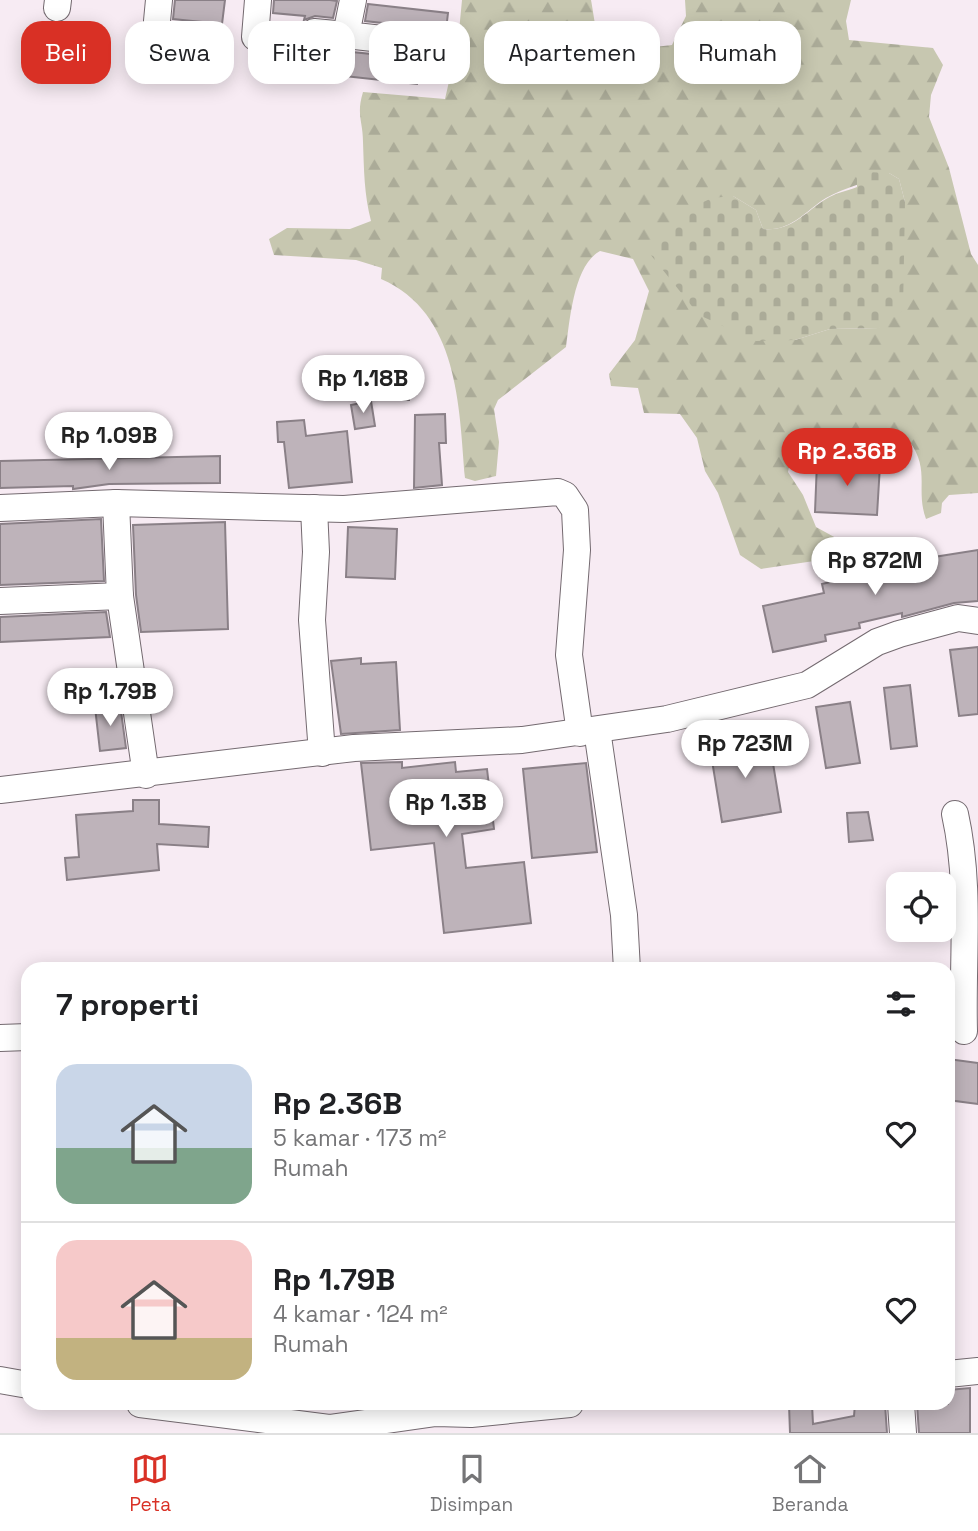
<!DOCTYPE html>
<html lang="id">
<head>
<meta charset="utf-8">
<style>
  :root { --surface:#fff; --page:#f2f2f2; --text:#202124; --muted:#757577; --line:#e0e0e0; --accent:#d93025 }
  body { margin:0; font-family:"Space Grotesk",sans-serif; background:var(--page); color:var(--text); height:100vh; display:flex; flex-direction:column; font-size:26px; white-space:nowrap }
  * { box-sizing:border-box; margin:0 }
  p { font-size:23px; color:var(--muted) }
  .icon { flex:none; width:38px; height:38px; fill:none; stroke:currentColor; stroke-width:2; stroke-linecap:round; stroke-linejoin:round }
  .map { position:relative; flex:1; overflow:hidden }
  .side { position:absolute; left:21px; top:962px; width:934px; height:448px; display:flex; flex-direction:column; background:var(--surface); border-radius:21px; box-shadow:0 4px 18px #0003 }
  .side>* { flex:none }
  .top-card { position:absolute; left:21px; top:21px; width:936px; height:63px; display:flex; gap:14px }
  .fabs { position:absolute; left:886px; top:872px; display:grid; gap:14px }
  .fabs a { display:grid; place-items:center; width:70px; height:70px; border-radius:14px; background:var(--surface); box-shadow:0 4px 18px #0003; font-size:35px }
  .price { position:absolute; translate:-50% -60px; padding:0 16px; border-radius:24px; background:#fff; color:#222; font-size:23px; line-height:46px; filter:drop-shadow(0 2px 4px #0008) }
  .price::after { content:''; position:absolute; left:50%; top:42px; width:21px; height:16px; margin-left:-10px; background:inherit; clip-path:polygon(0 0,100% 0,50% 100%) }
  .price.selected { background:var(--accent); color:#fff }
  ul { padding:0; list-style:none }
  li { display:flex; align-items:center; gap:21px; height:175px; padding:0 35px }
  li+li { border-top:2px solid var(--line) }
  li span { display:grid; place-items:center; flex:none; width:196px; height:140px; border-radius:21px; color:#555 }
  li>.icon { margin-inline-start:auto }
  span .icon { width:84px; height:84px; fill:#fffc; stroke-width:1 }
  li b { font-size:30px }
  h2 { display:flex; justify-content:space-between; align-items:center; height:84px; padding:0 35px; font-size:30px }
  .pill { padding:0 24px; border-radius:21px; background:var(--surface); box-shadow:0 4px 18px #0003; font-size:24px; line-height:63px }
  .pill.selected { background:var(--accent); color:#fff }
  .tab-bar { display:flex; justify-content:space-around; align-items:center; height:98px; border-top:2px solid var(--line); background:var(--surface); font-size:19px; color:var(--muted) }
  .tab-bar a { display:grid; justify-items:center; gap:4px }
  .tab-bar .selected { color:var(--accent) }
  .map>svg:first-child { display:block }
  .forest { fill:url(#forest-firs); fill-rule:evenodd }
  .cemetery { fill:url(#cemetery-stones) }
  .building { fill:#beb3ba; stroke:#8a8087; stroke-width:2 }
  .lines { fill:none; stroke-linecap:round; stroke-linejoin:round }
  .street-casing { stroke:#746a70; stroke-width:28 }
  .street { stroke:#fff; stroke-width:26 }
</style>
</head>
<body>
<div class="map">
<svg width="978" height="1433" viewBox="0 0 978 1433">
  <defs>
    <pattern id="forest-firs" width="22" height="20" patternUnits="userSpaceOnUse" patternTransform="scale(1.75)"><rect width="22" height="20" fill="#c7c7b0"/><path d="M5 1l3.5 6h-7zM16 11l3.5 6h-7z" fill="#abab98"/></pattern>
    <pattern id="cemetery-stones" width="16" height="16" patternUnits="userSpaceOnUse" patternTransform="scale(1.75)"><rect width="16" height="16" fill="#c7c7b0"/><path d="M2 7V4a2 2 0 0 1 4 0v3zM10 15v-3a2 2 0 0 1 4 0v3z" fill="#abab98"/></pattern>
  </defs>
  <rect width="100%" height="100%" fill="#f7ebf3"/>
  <!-- forest -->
  <path class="forest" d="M 462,0 L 591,0 C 595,20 594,38 611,52 L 672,45 L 686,16 L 685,0 L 851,0 L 846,21 L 849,40 L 933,48 L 943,65 L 931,95 L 929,117 L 949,168 L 971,254 L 978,265 L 978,493 L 949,495 L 942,503 L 941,513 L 926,519 C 915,489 931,470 909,441 L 807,438 L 792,452 L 788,472 L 803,495 L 816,527 L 847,544 L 841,557 L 761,569 L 740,555 L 718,493 L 705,471 L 697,438 L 680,414 L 644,413 L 638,388 L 611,386 L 609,374 L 635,340 L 649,291 L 633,259 L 600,251 C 574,265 570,319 566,347 L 498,400 L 494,409 L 499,442 L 496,476 L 475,481 L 465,478 C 459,406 459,313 381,279 L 382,268 L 356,260 L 274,255 L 269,239 L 287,228 L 350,229 L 371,221 C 364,194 364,170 363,142 C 363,121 356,115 363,92 L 445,99 L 458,42 ZM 889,173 L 899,179 L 905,202 L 879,328 L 830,329 L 795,340 L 733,196 L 756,210 L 763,229 C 791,232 805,211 826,198 C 845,187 869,182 889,173 Z"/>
  <!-- cemetery -->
  <path class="cemetery" d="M 866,172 L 889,173 L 899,179 L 905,202 L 903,310 L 879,328 L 830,329 L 795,340 L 756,341 L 699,315 L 650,254 L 682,212 L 712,198 L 733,196 L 756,210 L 763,229 C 791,232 805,212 826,199 C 835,193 847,191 857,187 L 857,177 Z"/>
  <!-- building -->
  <g class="building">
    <polygon points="175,0 225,0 222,24 173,19"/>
    <polygon points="274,0 330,0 337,1 333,18 315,16 304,20 305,16 273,13"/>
    <polygon points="368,4 448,13 446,30 365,21"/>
    <polygon points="302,41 313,48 420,59 417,84 299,71"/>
    <rect x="376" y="368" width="33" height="32"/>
    <polygon points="371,401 375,426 355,429 351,405"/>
    <polygon points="445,414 446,443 439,443 442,485 414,488 415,415"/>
    <polygon points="304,420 306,436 347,431 352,482 289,488 284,442 278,442 277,422"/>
    <polygon points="220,456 220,483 109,484 73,489 73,486 0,488 0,461"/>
    <polygon points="817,462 880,465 877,515 815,512"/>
    <polygon points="101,519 104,581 0,585 0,524"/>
    <polygon points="225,522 228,629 141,632 136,595 133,525"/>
    <polygon points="348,527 397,529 395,579 346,577"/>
    <polygon points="919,544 921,559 978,550 978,601 954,603 902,617 902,613 859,623 860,628 825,635 826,641 773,652 763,606 824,593 822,584 896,566 894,547"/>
    <polygon points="106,612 110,637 0,642 0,617"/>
    <polygon points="978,647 978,714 959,716 950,650"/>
    <polygon points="361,658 361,664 396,662 400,730 341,734 331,661"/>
    <polygon points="910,685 917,746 891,749 884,688"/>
    <polygon points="850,702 860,763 826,768 816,707"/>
    <polygon points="120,704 126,748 100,751 95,707"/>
    <polygon points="769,739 781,812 722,822 710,748"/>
    <polygon points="402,762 402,768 455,762 456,772 487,769 494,829 462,834 466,868 524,862 531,923 444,933 434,843 371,850 361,763"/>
    <polygon points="586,763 597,852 532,858 523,769"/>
    <polygon points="133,800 159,800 159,824 209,827 208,847 157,844 159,870 67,880 65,858 79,857 76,815 133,811"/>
    <polygon points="868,812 873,840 849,842 847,813"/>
    <polygon points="948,1059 978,1063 978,1104 948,1100"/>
    <polygon points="970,1388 970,1433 919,1433 917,1404 948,1404 948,1390"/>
    <polygon points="789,1404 812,1404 813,1424 854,1416 855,1404 885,1404 887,1433 790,1433"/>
  </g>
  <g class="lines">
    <!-- street casing -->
    <g class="street-casing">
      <g id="street">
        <polyline points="353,0 346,35 446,46"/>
        <polyline points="57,8 58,0"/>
        <polyline points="157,21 159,0"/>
        <polyline points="314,32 346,35"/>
        <polyline points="255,37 258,0"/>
        <polyline points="116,503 120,596 146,775"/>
        <polyline points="0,508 116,503 344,509 558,492 565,495 575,510 577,550 569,655 580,733"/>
        <polyline points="314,508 316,552 312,620 322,753"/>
        <polyline points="0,601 120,596"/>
        <polyline points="597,730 624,915 627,970"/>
        <polyline points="0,790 354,748 522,740 667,719 807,685 877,642 899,634 958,618 978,621"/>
        <path d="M 955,814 C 971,886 962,958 964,1031"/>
        <polyline points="0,1038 28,1037"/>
        <polyline points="948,1374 978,1371"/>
        <polyline points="0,1380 28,1385"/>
        <polyline points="140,1404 329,1428 436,1413 471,1414 570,1404"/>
        <polyline points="901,1404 903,1433"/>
      </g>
    </g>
    <!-- street -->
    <use href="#street" class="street"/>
  </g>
</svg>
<div class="fabs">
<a><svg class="icon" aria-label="locate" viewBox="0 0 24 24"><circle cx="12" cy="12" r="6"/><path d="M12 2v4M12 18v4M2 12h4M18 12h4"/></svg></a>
</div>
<b class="price" style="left:363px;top:415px">Rp 1.18B</b>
<b class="price" style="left:109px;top:472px">Rp 1.09B</b>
<b class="price selected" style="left:847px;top:488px">Rp 2.36B</b>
<b class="price" style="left:875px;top:597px">Rp 872M</b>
<b class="price" style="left:110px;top:728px">Rp 1.79B</b>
<b class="price" style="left:745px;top:780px">Rp 723M</b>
<b class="price" style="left:446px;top:839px">Rp 1.3B</b>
<div class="top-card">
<a class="pill selected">Beli</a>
<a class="pill">Sewa</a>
<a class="pill">Filter</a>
<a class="pill">Baru</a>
<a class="pill">Apartemen</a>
<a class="pill">Rumah</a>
</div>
<section class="side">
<h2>7 properti<svg class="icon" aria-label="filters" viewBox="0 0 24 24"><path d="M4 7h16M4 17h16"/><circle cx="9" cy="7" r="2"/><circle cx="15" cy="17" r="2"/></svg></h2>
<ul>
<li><span style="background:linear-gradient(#c9d6e8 60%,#7fa58c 0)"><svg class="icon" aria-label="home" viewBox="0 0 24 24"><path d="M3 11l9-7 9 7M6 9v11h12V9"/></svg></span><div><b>Rp 2.36B</b><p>5 kamar · 173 m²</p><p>Rumah</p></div><svg class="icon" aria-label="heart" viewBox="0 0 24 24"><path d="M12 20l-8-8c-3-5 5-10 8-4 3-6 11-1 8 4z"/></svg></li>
<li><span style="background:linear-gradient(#f6c9c9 70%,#c2b280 0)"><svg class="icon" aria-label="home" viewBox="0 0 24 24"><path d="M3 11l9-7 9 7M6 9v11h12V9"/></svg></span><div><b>Rp 1.79B</b><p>4 kamar · 124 m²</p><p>Rumah</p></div><svg class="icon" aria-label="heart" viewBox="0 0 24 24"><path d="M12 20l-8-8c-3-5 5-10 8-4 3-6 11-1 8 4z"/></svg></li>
</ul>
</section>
</div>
<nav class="tab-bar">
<a class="selected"><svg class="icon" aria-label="map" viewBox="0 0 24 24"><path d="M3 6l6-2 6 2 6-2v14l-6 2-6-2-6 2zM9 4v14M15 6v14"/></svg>Peta</a>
<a><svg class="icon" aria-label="saved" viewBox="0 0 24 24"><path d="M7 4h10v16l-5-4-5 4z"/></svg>Disimpan</a>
<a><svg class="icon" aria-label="home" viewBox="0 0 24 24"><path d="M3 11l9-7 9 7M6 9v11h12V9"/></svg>Beranda</a>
</nav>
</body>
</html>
